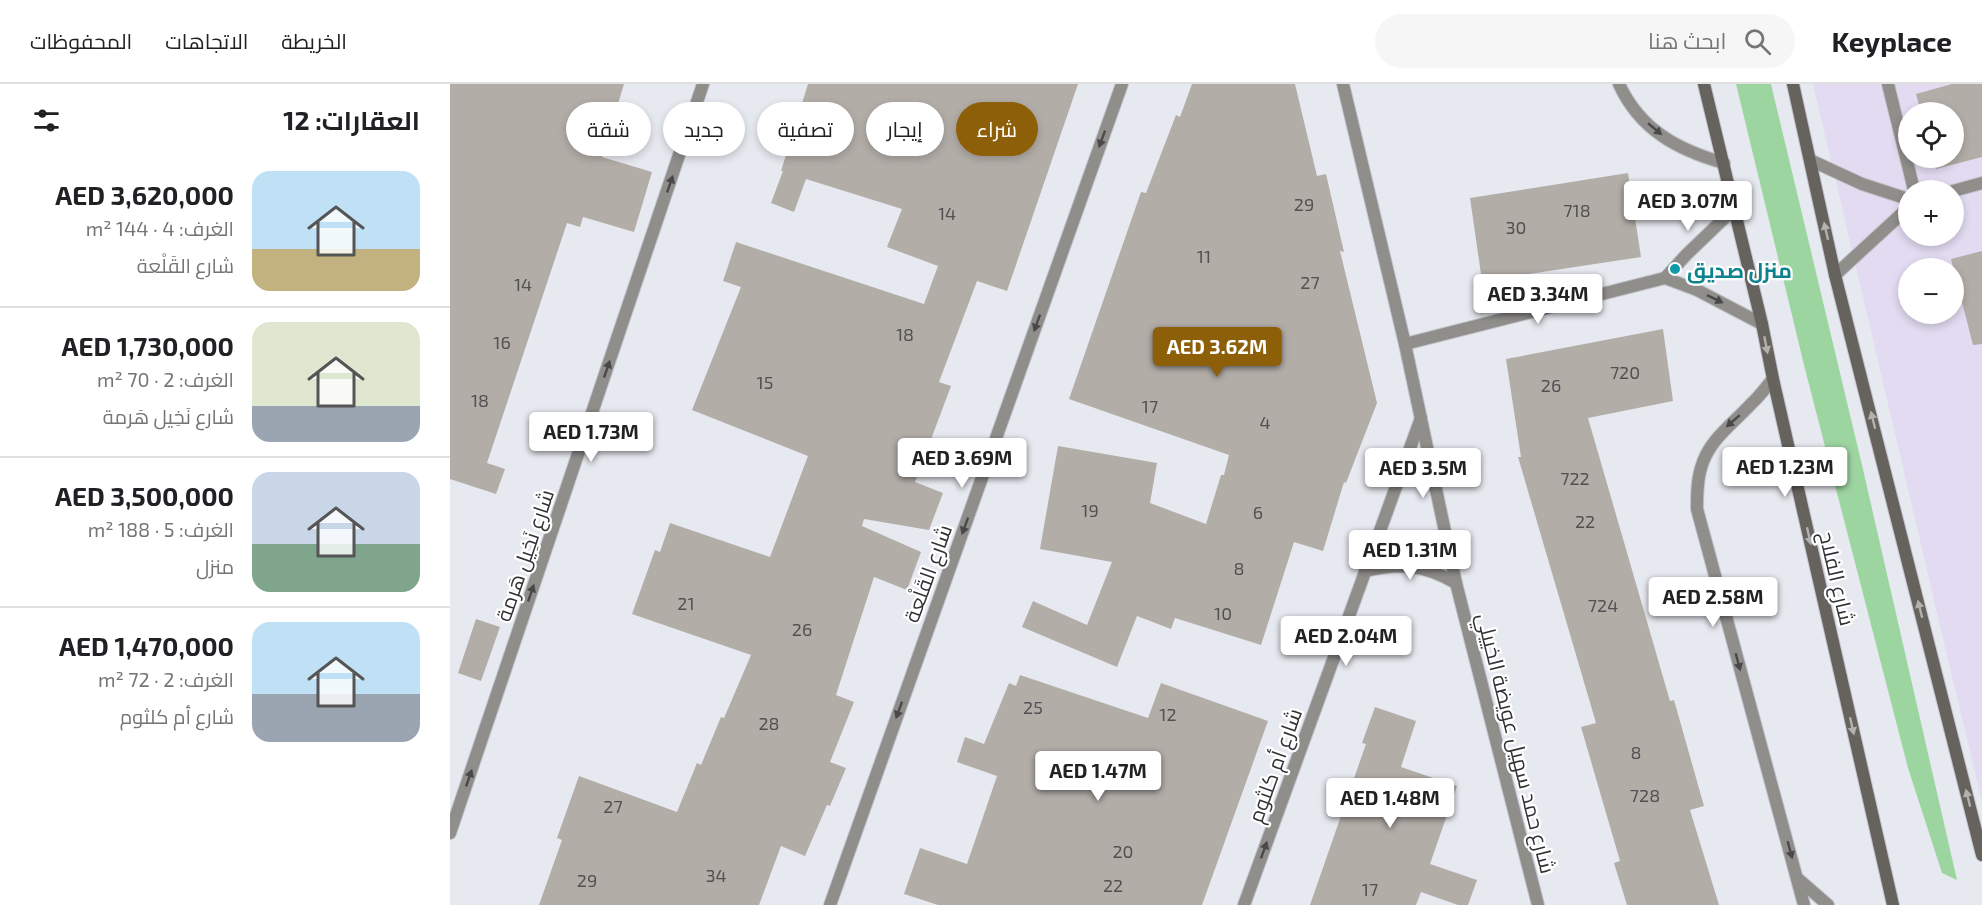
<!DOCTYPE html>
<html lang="ar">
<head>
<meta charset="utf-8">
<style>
  :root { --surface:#fff; --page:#f6f6f6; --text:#202124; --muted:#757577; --line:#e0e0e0; --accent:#8e5f09 }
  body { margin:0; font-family:"Exo 2",Cairo,sans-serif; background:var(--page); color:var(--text); direction:rtl; height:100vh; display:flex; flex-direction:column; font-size:22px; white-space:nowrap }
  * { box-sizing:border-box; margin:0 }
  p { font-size:20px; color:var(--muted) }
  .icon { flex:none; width:33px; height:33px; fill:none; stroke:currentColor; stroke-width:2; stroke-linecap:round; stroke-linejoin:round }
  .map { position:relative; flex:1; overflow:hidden; direction:ltr }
  .sheet { display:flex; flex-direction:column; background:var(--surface); width:450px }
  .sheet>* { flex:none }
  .top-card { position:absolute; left:18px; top:18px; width:570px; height:54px; direction:rtl; display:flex; gap:12px }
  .fabs { position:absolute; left:1448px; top:18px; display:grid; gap:12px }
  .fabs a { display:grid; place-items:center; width:66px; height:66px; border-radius:50%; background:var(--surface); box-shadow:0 3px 9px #0003; font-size:30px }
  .price { position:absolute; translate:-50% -51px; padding:0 14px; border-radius:6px; background:#fff; color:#222; font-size:20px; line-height:39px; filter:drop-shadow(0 2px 3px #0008) }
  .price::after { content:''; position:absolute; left:50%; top:36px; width:18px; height:14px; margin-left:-9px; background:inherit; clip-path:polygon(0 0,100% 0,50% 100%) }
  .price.on { background:var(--accent); color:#fff }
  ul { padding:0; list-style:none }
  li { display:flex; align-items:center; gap:18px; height:150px; padding:0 30px }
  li+li { border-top:2px solid var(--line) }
  li span { display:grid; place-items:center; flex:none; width:168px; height:120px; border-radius:18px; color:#555 }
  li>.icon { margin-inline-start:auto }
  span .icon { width:72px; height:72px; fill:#fffc; stroke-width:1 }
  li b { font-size:26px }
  h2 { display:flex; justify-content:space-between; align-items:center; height:72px; padding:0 30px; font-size:26px }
  .tag { padding:0 21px; border-radius:27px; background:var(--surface); box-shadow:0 3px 9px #0003; font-size:21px; line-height:54px }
  .tag.on { background:var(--accent); color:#fff }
  header { display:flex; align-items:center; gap:36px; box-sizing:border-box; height:84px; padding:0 30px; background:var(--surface); border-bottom:2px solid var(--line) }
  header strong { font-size:28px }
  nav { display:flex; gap:33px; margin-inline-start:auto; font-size:21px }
  .search { width:420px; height:54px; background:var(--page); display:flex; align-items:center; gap:15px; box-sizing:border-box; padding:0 21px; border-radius:33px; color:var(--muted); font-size:22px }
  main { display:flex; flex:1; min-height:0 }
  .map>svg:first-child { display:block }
  .commercial { fill:#e2dbf1; fill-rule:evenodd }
  .green { fill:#9dd5a1 }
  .building { fill:#b3ada8 }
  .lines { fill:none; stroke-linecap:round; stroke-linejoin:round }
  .minor-casing { stroke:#c3c4cb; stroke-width:14 }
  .secondary-casing { stroke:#c3c4cb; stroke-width:14 }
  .minor { stroke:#908e8b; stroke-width:12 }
  .secondary { stroke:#66635f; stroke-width:12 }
  .oneway { fill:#4a494a }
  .oneway2 { fill:#b2b1af }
  .culture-dot { fill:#0f9aa8; stroke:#fff; stroke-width:2 }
  .labels { text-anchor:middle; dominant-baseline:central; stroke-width:4.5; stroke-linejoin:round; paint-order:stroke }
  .number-label { font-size:18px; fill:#525152 }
  .culture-label { font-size:21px; font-weight:bold; fill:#0d838f; stroke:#fff; text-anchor:start }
  .street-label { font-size:21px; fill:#323235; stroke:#fff }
</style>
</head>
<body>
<header>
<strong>Keyplace</strong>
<div class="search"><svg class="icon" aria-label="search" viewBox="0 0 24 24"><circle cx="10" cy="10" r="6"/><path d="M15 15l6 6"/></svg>ابحث هنا</div>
<nav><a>الخريطة</a><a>الاتجاهات</a><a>المحفوظات</a></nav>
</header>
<main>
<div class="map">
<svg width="1532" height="821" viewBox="0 0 1532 821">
  <rect width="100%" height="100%" fill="#e7e9f0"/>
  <!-- commercial -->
  <path class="commercial" d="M 1363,0 L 1532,0 L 1532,718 L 1496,567 ZM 1458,28 L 1503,28 L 1503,74 L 1458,74 ZM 1458,106 L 1503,106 L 1503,152 L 1458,152 ZM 1458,184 L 1503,184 L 1503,230 L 1458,230 Z"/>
  <!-- green -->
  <polygon class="green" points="1286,0 1321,0 1412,381 1507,796 1492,789 1458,684 1355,285"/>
  <!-- building -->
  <g class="building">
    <polygon points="0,0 174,0 152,73 202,88 184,148 133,133 130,143 117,139 37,379 55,385 46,410 0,395"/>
    <polygon points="358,0 628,0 557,207 527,197 489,298 501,302 465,398 493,409 479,446 414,435 412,442 471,468 457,506 424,493 386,611 404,618 380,678 396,684 380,722 377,721 355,772 331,762 309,821 89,821 112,756 107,754 129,692 227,728 247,679 251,681 271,633 274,634 301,571 182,530 205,466 210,468 220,439 320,473 358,372 242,326 291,203 273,197 286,158 474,220 488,182 437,163 452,125 356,95 344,128 321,119 333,87 331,87"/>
    <polygon points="742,0 845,0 867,92 876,90 894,168 890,167 927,319 896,399 894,398 873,467 844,458 811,561 725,534 721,545 687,532 667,583 572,543 583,517 637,541 662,478 590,465 608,362 707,379 700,419 756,440 771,391 774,391 779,371 619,315 691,108 696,109 726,31 730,33"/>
    <polygon points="1502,0 1532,0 1532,73 1486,85 1483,74 1503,74 1503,28 1471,28 1466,10"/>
    <polygon points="1178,89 1191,173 1032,197 1020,114"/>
    <polygon points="1532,167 1532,260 1523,261 1501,175"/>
    <polygon points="1213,245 1223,317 1138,334 1220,617 1224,616 1254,722 1240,726 1269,821 1177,821 1164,779 1170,777 1131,643 1146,639 1068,373 1071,373 1056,275"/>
    <polygon points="26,535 50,543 31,597 8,589"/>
    <polygon points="570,591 698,634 711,599 818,637 752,821 488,821 454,810 470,764 517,780 547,692 507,678 515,653 534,660 559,599 566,602"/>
    <polygon points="925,623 966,637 951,683 1007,702 980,780 1027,796 1018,821 1008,821 971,808 966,821 860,821 916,660 912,659"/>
  </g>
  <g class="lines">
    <!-- minor casing -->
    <g class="minor-casing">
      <g id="minor">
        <polyline points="893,0 955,260 1006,499 1088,821"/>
        <path d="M 1169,0 C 1190,46 1228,66 1274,79"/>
        <polyline points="1438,0 1464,106"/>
        <polyline points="1360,76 1412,100 1458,115"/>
        <polyline points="1503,107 1532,99"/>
        <polyline points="1385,191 1458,124"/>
        <polyline points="1215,194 1247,206 1312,240"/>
        <polyline points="955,260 1215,194 1237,170 1285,124"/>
        <path d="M 1323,295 C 1316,303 1310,312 1302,319 C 1283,340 1259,355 1251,384 C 1247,397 1247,411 1247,425 L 1354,821"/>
        <path d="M 915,487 C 951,478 974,481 1006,499"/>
        <polyline points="0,749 253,0"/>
        <polyline points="1347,794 1378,821"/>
        <polyline points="380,821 672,0"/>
        <polyline points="794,821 971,334"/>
      </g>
    </g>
    <!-- secondary casing -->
    <g class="secondary-casing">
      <g id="secondary">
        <polyline points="1254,0 1312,240 1323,295 1443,821"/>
        <polyline points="1343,0 1385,191 1532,771"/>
      </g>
    </g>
    <!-- minor -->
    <use href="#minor" class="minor"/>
    <!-- secondary -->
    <use href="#secondary" class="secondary"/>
  </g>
  <!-- one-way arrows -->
  <defs><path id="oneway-solid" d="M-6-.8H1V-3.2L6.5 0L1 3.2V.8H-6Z" transform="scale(1.5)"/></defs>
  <g class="oneway">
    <use href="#oneway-solid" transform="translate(1205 45) rotate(40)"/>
    <use href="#oneway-solid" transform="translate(652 55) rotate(110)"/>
    <use href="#oneway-solid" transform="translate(220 100) rotate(-71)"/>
    <use href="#oneway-solid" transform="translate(1265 215) rotate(26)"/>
    <use href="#oneway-solid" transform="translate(587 239) rotate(110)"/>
    <use href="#oneway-solid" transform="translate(157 285) rotate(-71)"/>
    <use href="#oneway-solid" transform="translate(1283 337) rotate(139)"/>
    <use href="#oneway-solid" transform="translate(515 442) rotate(110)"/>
    <use href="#oneway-solid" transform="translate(81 509) rotate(-71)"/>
    <use href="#oneway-solid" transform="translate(1288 578) rotate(75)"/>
    <use href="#oneway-solid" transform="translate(449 626) rotate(110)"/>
    <use href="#oneway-solid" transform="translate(19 694) rotate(-71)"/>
    <use href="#oneway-solid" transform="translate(814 766) rotate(-70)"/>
    <use href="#oneway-solid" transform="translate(1340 766) rotate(75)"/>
  </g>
  <g class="oneway2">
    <use href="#oneway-solid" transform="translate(1376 147) rotate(-103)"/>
    <use href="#oneway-solid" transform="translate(1316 261) rotate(79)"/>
    <use href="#oneway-solid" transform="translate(1423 336) rotate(-104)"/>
    <use href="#oneway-solid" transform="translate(1359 452) rotate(77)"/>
    <use href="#oneway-solid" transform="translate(1470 525) rotate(-104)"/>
    <use href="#oneway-solid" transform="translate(1402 642) rotate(77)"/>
    <use href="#oneway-solid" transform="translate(1518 714) rotate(-104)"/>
  </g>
  <!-- markers -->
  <circle class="culture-dot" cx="1225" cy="185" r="6"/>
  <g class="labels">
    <!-- number labels -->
    <g class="number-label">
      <text x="854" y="120">29</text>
      <text x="1127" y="126">718</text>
      <text x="497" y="129">14</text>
      <text x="1066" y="143">30</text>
      <text x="754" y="172">11</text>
      <text x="860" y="198">27</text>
      <text x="73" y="200">14</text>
      <text x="455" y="250">18</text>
      <text x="52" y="258">16</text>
      <text x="1175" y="288">720</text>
      <text x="315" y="298">15</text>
      <text x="1101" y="301">26</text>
      <text x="30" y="316">18</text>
      <text x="700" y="322">17</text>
      <text x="815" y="338">4</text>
      <text x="1125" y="394">722</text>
      <text x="640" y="426">19</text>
      <text x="808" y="428">6</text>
      <text x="1135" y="437">22</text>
      <text x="789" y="484">8</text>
      <text x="236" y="519">21</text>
      <text x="1153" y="521">724</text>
      <text x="773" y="529">10</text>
      <text x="352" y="545">26</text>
      <text x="583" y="623">25</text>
      <text x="718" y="630">12</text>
      <text x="319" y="639">28</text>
      <text x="1186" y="668">8</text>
      <text x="1195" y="711">728</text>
      <text x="163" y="722">27</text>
      <text x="673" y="767">20</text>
      <text x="266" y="791">34</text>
      <text x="137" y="796">29</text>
      <text x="663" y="801">22</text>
      <text x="920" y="805">17</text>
    </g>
    <!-- culture labels -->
    <g class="culture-label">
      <text x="1237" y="185">منزل صديق</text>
    </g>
    <!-- street labels -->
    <g class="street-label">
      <text transform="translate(74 471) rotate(-71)">شارع نَخِيل هَرمة</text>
      <text transform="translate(477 489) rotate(-70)">شارع القَلْعة</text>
      <text transform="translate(1388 494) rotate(77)">شارع الفلاح</text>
      <text transform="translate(1067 659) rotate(76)">شارع حمد سهيل عويضة الخييلي</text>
      <text transform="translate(824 681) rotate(-70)">شارع أم كلثوم</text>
    </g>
  </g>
</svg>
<div class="fabs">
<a><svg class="icon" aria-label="locate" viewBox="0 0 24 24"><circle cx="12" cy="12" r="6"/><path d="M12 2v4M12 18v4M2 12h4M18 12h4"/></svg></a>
<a>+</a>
<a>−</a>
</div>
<b class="price" style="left:1238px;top:148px">AED 3.07M</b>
<b class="price" style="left:1088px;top:241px">AED 3.34M</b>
<b class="price on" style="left:767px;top:294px">AED 3.62M</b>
<b class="price" style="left:141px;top:379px">AED 1.73M</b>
<b class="price" style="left:512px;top:405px">AED 3.69M</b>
<b class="price" style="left:1335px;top:414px">AED 1.23M</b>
<b class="price" style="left:973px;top:415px">AED 3.5M</b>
<b class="price" style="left:960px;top:497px">AED 1.31M</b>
<b class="price" style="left:1263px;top:544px">AED 2.58M</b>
<b class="price" style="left:896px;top:583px">AED 2.04M</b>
<b class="price" style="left:648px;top:718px">AED 1.47M</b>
<b class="price" style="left:940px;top:745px">AED 1.48M</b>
<div class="top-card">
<a class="tag on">شراء</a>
<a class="tag">إيجار</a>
<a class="tag">تصفية</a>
<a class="tag">جديد</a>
<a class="tag">شقة</a>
</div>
</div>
<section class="sheet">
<h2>العقارات: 12<svg class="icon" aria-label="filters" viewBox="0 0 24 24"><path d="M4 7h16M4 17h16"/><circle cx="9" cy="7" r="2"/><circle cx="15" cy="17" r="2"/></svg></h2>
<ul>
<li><span style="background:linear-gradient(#bfe0f5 65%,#c2b280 0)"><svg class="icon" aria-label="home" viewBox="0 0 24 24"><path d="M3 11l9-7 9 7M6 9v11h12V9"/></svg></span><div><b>AED 3,620,000</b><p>الغرف: 4 · 144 m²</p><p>شارع القَلْعة</p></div></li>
<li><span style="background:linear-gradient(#dfe7d0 70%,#9aa5b1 0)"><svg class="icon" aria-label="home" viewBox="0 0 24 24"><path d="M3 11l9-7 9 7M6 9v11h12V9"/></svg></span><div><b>AED 1,730,000</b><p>الغرف: 2 · 70 m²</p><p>شارع نَخِيل هَرمة</p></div></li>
<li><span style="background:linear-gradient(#c9d6e8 60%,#7fa58c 0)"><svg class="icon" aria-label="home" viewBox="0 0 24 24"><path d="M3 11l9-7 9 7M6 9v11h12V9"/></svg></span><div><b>AED 3,500,000</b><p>الغرف: 5 · 188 m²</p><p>منزل</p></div></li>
<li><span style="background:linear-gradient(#bfe0f5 60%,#9aa5b1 0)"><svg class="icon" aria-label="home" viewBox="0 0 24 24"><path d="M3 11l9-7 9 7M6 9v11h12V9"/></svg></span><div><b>AED 1,470,000</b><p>الغرف: 2 · 72 m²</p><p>شارع أم كلثوم</p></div></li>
</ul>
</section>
</main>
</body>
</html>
